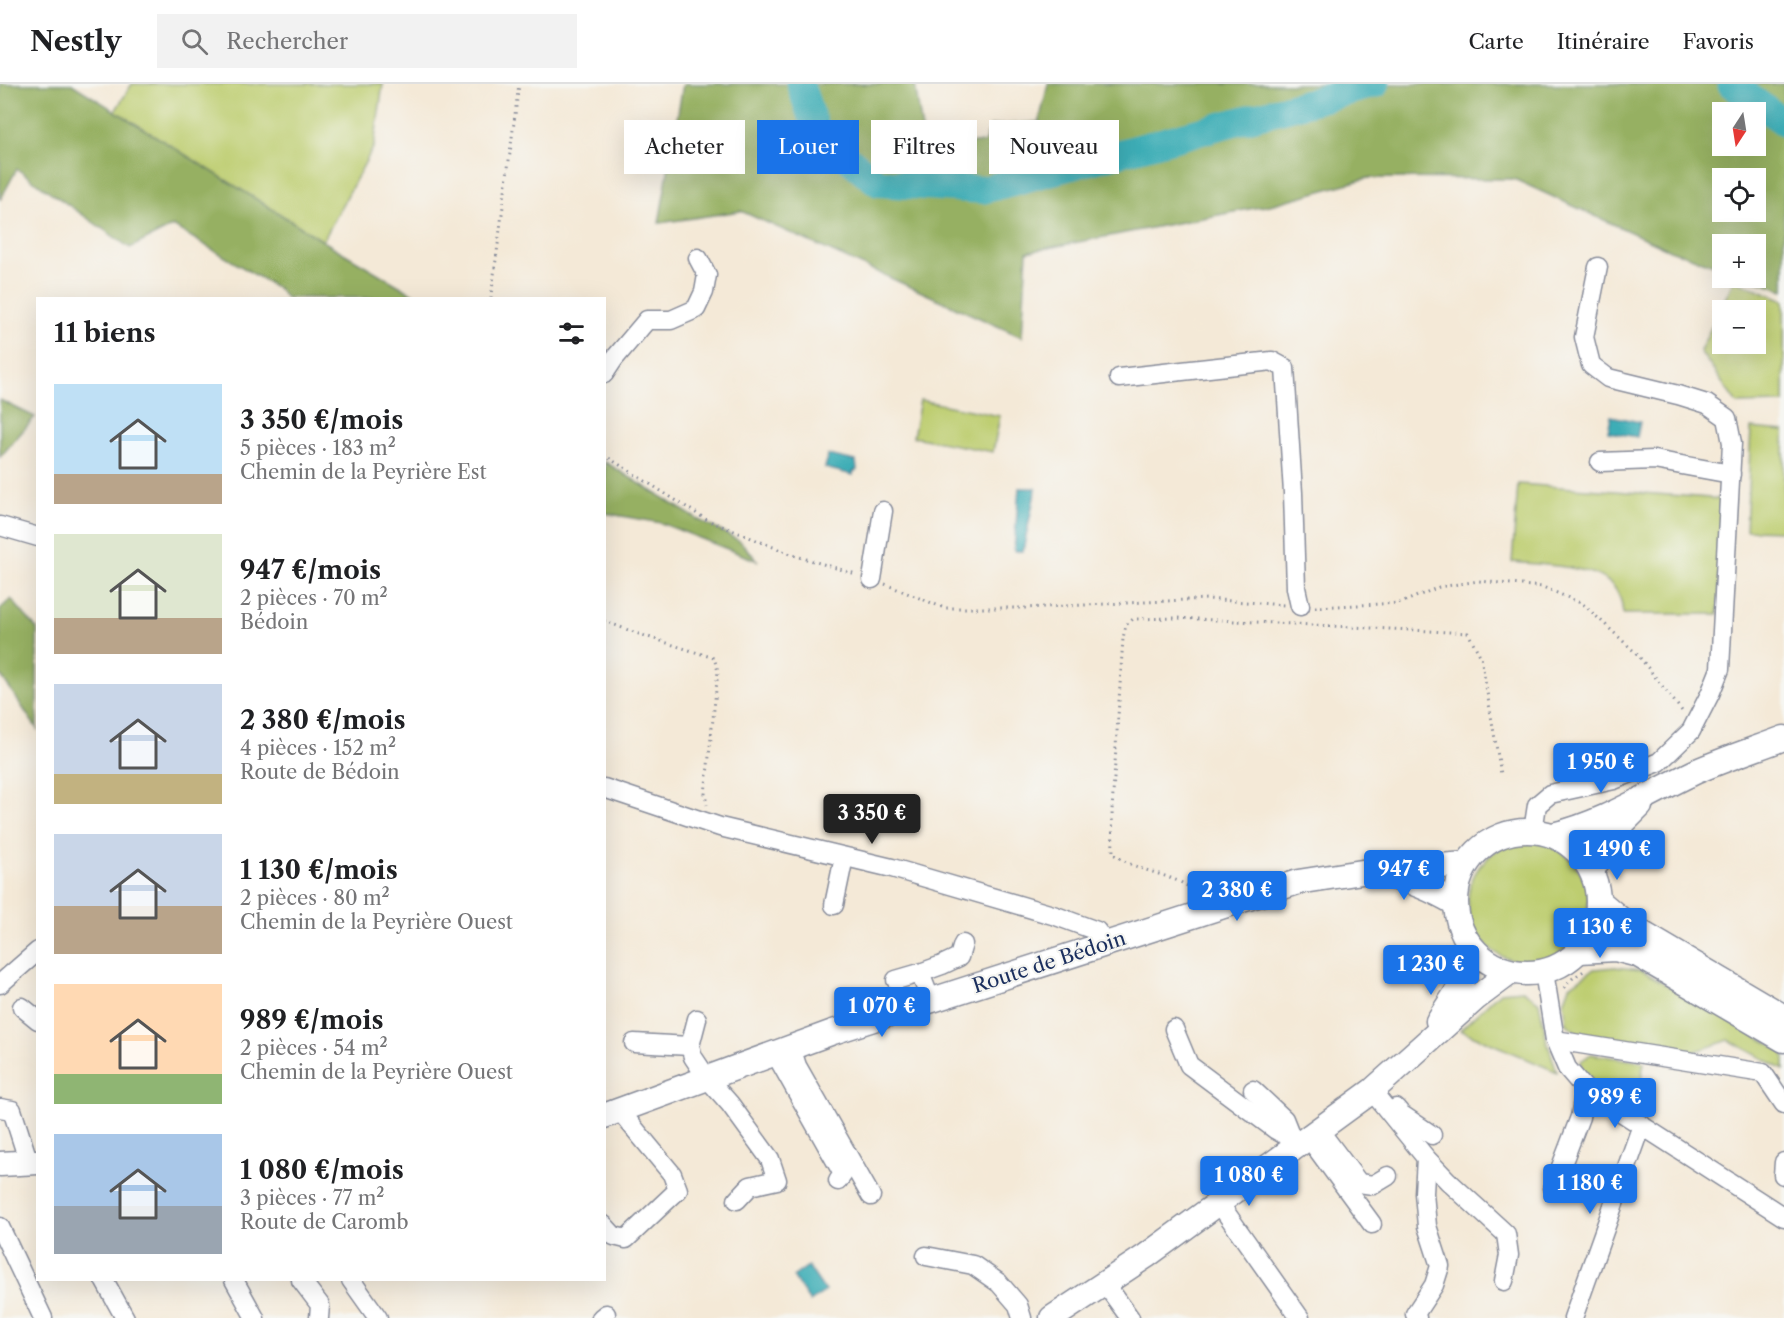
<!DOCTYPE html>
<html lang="fr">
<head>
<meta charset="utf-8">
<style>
  :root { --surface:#fff; --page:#f2f2f2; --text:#202124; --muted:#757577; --line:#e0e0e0; --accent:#1a73e8 }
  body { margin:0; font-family:"Libre Caslon Text",serif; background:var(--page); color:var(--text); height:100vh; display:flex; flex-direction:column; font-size:22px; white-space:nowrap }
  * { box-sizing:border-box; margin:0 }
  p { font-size:20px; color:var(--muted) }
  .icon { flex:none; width:33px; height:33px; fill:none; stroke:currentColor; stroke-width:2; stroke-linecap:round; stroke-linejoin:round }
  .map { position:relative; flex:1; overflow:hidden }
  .panel { position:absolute; left:36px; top:213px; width:570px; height:984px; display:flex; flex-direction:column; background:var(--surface); border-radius:0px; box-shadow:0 6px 24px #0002 }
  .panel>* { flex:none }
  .guide { position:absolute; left:624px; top:36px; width:570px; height:54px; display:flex; gap:12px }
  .needle { width:39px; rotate:192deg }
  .fabs { position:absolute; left:1712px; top:18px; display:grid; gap:12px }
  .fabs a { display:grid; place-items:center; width:54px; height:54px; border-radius:0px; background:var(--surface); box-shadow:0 6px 24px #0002; font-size:30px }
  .price { position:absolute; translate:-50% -51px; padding:0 14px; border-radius:6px; background:var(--accent); color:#fff; font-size:20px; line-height:39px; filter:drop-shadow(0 2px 3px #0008) }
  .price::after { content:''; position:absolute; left:50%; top:36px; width:18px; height:14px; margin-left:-9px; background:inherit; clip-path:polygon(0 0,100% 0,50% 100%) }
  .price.on { background:#222; color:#fff }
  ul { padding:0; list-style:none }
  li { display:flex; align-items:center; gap:18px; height:150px; padding:0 18px }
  li span { display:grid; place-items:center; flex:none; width:168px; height:120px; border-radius:0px; color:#555 }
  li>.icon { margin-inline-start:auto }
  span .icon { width:72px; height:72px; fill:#fffc; stroke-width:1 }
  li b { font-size:26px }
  h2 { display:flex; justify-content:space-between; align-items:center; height:72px; padding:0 18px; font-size:26px }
  .chip { padding:0 21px; border-radius:0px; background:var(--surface); box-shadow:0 6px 24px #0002; font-size:21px; line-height:54px }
  .chip.on { background:var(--accent); color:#fff }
  header { display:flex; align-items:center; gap:36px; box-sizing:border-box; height:84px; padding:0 30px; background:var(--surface); border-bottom:2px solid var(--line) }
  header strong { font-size:28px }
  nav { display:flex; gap:33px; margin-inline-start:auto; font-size:21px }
  .search { width:420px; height:54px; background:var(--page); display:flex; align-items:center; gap:15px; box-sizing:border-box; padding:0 21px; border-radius:0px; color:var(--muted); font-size:22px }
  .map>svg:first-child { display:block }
  .green { fill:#bdcd6f; stroke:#6c7e66; stroke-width:1.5; fill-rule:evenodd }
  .forest { fill:#96b062; stroke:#587060; stroke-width:1.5; fill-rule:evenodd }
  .water { fill:#3cadb6; stroke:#2c6e8a; stroke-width:1.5 }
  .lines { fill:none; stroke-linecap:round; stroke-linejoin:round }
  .river { stroke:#3cadb6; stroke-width:28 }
  .minor-casing { stroke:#888c9a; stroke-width:21 }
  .major-casing { stroke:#888c9a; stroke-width:27 }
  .path { stroke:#888c9a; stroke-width:3; stroke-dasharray:1.5 4.5; stroke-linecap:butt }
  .minor { stroke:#fff; stroke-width:18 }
  .major { stroke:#fff; stroke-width:24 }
  .labels { text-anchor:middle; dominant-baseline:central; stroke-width:4.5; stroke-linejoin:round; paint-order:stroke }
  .street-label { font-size:20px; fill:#1b2f5e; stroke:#f6f6f2 }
</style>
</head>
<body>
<header>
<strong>Nestly</strong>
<div class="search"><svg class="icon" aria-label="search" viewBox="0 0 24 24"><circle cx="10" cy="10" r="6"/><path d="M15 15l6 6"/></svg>Rechercher</div>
<nav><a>Carte</a><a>Itinéraire</a><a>Favoris</a></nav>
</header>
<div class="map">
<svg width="1784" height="1234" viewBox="0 0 1784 1234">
  <rect width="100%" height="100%" fill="#f6f6f2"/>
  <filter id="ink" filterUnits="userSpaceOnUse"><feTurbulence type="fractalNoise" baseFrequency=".0167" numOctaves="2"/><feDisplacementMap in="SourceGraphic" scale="12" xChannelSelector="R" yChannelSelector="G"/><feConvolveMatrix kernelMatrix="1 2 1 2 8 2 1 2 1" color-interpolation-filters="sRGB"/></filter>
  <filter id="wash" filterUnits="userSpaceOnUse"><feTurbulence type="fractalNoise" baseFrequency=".008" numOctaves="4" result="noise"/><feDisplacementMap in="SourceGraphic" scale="24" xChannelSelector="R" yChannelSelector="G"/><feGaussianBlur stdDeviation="1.35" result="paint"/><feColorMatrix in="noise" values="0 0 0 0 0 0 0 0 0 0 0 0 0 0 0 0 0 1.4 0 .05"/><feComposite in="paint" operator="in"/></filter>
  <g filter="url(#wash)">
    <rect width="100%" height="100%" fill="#f4e9d7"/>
    <!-- green -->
    <g class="green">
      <polygon points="132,0 383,0 374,62 323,157 115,27"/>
      <path d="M 1734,196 L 1784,216 L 1784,319 L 1737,320 L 1700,267 ZM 1755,226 L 1755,260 L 1722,260 L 1722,226 Z"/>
      <polygon points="920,316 1000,332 993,368 913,353"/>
      <polygon points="1751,344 1784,347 1784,447 1746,446"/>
      <path d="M 1518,400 L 1723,415 L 1718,530 L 1623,530 C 1622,524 1622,517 1619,512 C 1608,480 1540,481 1512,478 Z"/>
      <circle cx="1528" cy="818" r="60"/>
      <polygon points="1615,883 1641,886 1784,968 1784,986 1729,956 1682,972 1581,953 1567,940 1564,918 1570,902 1594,885"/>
      <polygon points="1523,906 1539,918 1547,957 1557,988 1460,946 1500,908"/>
      <polygon points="1591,970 1644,978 1636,1028 1583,996 1581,977"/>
    </g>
    <!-- forest -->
    <g class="forest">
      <polygon points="0,0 72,0 323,157 420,214 286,214 279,205 173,142 130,164 17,85 0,116"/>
      <path d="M 683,0 L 915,0 L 924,59 L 984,59 L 991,42 L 1039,38 L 1048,0 L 1784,0 L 1784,206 L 1749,194 L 1755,194 L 1755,160 L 1722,160 L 1722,184 L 1670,166 L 1514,95 L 1368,94 L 1270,121 L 1027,168 L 1022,253 L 741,127 L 659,139 ZM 1722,28 L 1755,28 L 1755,62 L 1722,62 ZM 1722,94 L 1755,94 L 1755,128 L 1722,128 Z"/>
      <polygon points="0,316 35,333 0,373"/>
      <polygon points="605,378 697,435 740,457 758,477 661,439 605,429"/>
      <polygon points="11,515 37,545 37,645 0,590 0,525"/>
    </g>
    <!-- water -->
    <g class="water">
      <polygon points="1611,332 1640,338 1637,353 1608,348"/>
      <polygon points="828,371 856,377 857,386 853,388 853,391 825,384"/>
      <polygon points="1019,404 1036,404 1023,467 1014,467"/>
      <polygon points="808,1182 825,1207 810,1218 793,1193"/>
    </g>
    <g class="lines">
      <!-- river -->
      <g class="river">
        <polyline points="800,0 817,49 878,99 983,106 1376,0"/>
        <polyline points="1731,0 1784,38"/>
      </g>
    </g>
  </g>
  <g filter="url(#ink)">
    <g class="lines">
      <!-- minor casing -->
      <g class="minor-casing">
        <g id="minor">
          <polyline points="604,290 614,275 647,236 671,236 696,225 704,208 707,191 698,174"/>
          <polyline points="1119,294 1272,277 1285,284 1293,409 1296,504 1300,522"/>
          <polyline points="1600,378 1654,376 1731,390"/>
          <polyline points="0,442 38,453"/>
          <polyline points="872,495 883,427"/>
          <polyline points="604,704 720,743 892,784 1056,832 1097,847 1106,860"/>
          <polyline points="1533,747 1537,721 1550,710 1614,696 1659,678 1691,647 1710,610 1720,585 1732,359 1727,334 1707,320 1678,311 1608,294 1591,281 1584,253 1598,183"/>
          <polyline points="834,821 844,773"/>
          <polyline points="1544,888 1555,956 1567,984 1585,1005 1784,1133"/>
          <polyline points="896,896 920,889"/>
          <polyline points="0,900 38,867"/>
          <polyline points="931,917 920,889 942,881 959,873 963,860"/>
          <polyline points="22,923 38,936"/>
          <polyline points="697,935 690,962 693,973 707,994 730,1020 770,1075 777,1096 750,1102 737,1116"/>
          <polyline points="1174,945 1189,981 1276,1046 1301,1060"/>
          <polyline points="1555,956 1763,989 1784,1020"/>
          <polyline points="634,959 690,962"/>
          <polyline points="791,963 797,982 871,1112"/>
          <polyline points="775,969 843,1090 838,1097"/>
          <polyline points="1253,1006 1284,1035 1292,1055"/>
          <polyline points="1372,1007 1426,1074 1424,1109 1427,1142 1440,1182 1434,1201 1415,1230 1417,1234"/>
          <polyline points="0,1024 12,1026 29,1079"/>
          <polyline points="1396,1024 1401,1030 1432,1051"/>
          <polyline points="1319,1046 1359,1099 1373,1101 1388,1092"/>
          <polyline points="1309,1054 1372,1140"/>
          <polyline points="1426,1074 1448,1097 1506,1150 1509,1171 1504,1197"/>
          <polyline points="1783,1091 1784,1078"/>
          <polyline points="1553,1104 1580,1033 1585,1005"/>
          <polyline points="1219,1119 1300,1234"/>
          <polyline points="604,1141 614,1152 626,1155 678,1106 672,1090 619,1026"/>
          <polyline points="0,1143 43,1234"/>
          <polyline points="926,1172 973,1181 999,1199 1018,1221 1022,1234"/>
          <polyline points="104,1196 125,1234"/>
          <polyline points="234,1196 255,1234"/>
          <polyline points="301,1196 320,1221 319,1234"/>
          <polyline points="351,1196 378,1234"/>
          <polyline points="1104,1198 1130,1234"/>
          <polyline points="601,1234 606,1230"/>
          <polyline points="1573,1234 1642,1041"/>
        </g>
      </g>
      <!-- major casing -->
      <g class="major-casing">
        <g id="major">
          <circle cx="1527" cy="818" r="71"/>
          <path d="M 1553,751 C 1604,739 1650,709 1697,687 C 1725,675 1755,665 1784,654"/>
          <polyline points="1592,787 1612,750 1640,722"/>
          <path d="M 1391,793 C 1414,797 1434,807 1455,819"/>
          <polyline points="1599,817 1625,839 1784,933"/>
          <polyline points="1580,867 1615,865 1638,871 1784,956"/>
          <polyline points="1438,937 1460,903 1473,865"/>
          <polyline points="604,1032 833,948 1298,798 1362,788 1466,780"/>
          <polyline points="0,1080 38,1078"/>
          <polyline points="1052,1234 1146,1172 1372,1007 1476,914 1511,888"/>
        </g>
      </g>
      <!-- path -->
      <g class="path">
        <polyline points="491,214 519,0"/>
        <polyline points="604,371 707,436 793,471 856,490"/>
        <polyline points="885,500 944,524 1024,524 1207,515 1284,521"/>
        <polyline points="1315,523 1401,519 1439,503 1479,497 1543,503 1583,520 1637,570 1682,627"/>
        <polyline points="604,537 639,550 714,574 718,587 705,710 707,721"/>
        <path d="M 1196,810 C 1186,795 1151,789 1135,782 C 1127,779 1120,774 1113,770 L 1112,726 L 1123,554 L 1126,541 L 1133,535 L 1177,534 L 1468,549 L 1481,573 L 1501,690"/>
        <polyline points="1564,904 1573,894 1584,887"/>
      </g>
      <!-- minor -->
      <use href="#minor" class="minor"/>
      <!-- major -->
      <use href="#major" class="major"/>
    </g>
  </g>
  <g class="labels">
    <!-- street labels -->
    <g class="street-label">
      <text transform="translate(1049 878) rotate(-18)">Route de Bédoin</text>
    </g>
  </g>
</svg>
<div class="fabs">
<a><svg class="needle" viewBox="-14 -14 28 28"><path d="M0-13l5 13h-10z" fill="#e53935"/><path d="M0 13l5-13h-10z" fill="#757577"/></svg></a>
<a><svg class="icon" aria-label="locate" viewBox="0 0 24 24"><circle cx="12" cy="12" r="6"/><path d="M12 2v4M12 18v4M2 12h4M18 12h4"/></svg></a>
<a>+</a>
<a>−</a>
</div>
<b class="price" style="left:1601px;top:710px">1 950 €</b>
<b class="price on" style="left:872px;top:761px">3 350 €</b>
<b class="price" style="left:1617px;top:797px">1 490 €</b>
<b class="price" style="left:1404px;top:817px">947 €</b>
<b class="price" style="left:1237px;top:838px">2 380 €</b>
<b class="price" style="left:1600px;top:875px">1 130 €</b>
<b class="price" style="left:1431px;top:912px">1 230 €</b>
<b class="price" style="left:882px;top:954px">1 070 €</b>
<b class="price" style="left:1615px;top:1045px">989 €</b>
<b class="price" style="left:1249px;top:1123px">1 080 €</b>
<b class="price" style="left:1590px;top:1131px">1 180 €</b>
<div class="guide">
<a class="chip">Acheter</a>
<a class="chip on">Louer</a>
<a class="chip">Filtres</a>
<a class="chip">Nouveau</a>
</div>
<section class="panel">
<h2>11 biens<svg class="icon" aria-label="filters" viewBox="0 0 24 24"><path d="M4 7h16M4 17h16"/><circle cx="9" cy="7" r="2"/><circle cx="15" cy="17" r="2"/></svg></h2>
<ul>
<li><span style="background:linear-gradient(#bfe0f5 75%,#b9a48a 0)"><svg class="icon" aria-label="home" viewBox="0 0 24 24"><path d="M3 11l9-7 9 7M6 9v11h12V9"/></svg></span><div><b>3 350 €/mois</b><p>5 pièces · 183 m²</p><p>Chemin de la Peyrière Est</p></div></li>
<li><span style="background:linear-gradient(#dfe7d0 70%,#b9a48a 0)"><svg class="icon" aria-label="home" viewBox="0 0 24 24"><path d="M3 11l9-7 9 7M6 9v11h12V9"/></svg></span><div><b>947 €/mois</b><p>2 pièces · 70 m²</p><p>Bédoin</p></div></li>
<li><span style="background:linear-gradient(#c9d6e8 75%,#c2b280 0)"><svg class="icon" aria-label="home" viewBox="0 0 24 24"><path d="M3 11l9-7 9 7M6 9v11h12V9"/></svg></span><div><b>2 380 €/mois</b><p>4 pièces · 152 m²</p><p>Route de Bédoin</p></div></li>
<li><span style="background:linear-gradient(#c9d6e8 60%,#b9a48a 0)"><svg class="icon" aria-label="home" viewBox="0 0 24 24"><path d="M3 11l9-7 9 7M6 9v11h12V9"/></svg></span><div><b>1 130 €/mois</b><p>2 pièces · 80 m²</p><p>Chemin de la Peyrière Ouest</p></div></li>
<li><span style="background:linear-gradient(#ffd9b3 75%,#8fb573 0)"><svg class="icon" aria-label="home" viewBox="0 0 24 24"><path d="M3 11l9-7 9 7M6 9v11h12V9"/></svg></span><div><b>989 €/mois</b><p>2 pièces · 54 m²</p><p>Chemin de la Peyrière Ouest</p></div></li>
<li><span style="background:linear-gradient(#a9c7e8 60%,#9aa5b1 0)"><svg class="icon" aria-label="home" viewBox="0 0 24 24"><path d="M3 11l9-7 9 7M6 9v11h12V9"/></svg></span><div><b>1 080 €/mois</b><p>3 pièces · 77 m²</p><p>Route de Caromb</p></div></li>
</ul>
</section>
</div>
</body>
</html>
